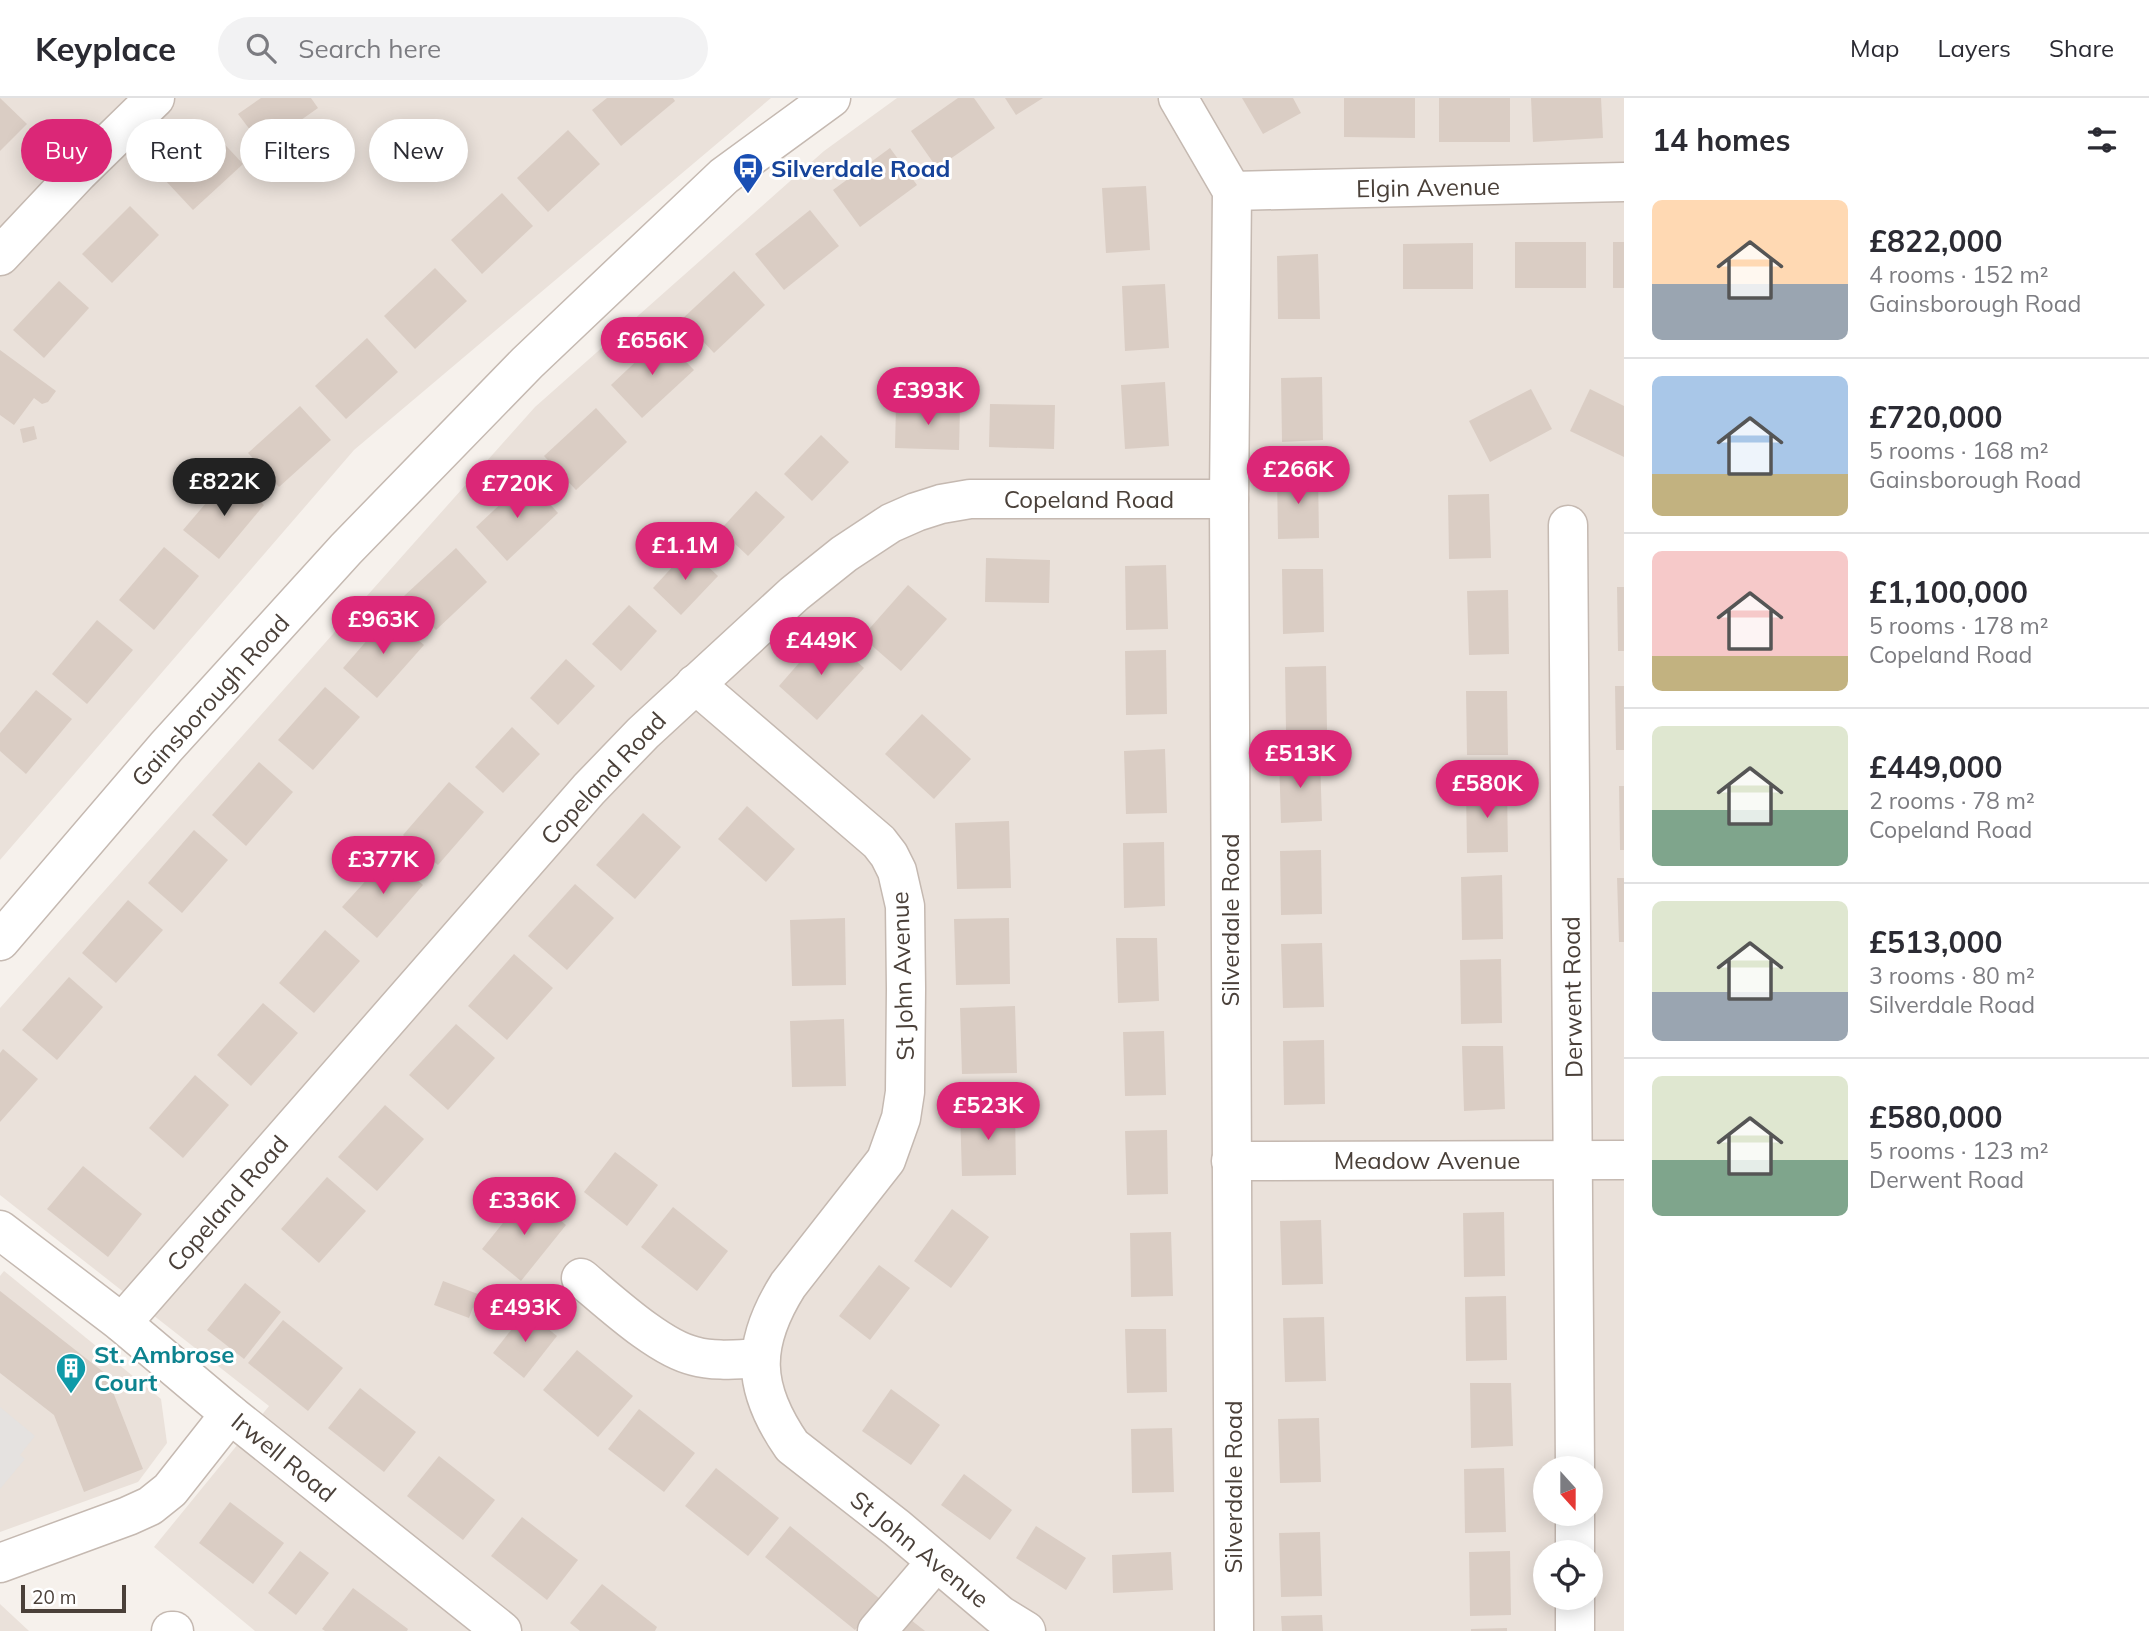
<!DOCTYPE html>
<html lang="en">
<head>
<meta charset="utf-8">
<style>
  :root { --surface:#fff; --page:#f2f2f3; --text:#2b2b33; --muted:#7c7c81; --line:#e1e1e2; --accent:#db2777 }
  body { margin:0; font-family:Mulish,sans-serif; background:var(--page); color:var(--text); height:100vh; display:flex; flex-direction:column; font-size:26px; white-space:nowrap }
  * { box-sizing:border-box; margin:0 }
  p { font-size:23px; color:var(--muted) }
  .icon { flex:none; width:38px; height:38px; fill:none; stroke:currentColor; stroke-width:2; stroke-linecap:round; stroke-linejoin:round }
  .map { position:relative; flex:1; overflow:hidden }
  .sheet { display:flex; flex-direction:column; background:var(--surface); width:525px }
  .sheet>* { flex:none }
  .top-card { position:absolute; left:21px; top:21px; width:665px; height:63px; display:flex; gap:14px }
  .needle { width:46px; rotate:159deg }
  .tools { position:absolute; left:1533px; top:1358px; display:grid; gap:14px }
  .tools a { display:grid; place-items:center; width:70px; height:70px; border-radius:50%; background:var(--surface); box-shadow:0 4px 18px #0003; font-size:35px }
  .scale { position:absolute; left:21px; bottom:18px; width:105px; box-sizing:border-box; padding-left:7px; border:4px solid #4a4039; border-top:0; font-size:19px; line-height:24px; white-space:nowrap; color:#4a4039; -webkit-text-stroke:5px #fff; paint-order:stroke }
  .price { position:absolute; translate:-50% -60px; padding:0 16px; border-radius:24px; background:var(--accent); color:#fff; font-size:23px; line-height:46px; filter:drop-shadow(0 2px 4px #0008) }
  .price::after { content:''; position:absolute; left:50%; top:42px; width:21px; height:16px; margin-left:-10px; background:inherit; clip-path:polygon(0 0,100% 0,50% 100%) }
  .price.current { background:#222; color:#fff }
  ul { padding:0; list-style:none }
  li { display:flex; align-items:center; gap:21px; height:175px; padding:0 28px }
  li+li { border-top:2px solid var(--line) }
  li span { display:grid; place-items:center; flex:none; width:196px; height:140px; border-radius:10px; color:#555 }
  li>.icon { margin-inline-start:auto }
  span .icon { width:84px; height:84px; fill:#fffc; stroke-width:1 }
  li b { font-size:30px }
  h2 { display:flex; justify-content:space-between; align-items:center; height:84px; padding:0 28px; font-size:30px }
  .chip { padding:0 24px; border-radius:32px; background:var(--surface); box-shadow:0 4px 18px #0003; font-size:24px; line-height:63px }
  .chip.current { background:var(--accent); color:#fff }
  header { display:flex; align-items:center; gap:42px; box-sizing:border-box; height:98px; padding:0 35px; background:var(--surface); border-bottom:2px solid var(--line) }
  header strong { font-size:33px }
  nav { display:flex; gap:38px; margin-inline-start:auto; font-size:24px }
  .search { width:490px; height:63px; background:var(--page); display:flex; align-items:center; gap:18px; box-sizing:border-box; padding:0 24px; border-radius:38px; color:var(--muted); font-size:26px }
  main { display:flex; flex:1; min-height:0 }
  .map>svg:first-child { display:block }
  .residential { fill:#eae1da; fill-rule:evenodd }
  .parking { fill:#e5e2e0 }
  .building { fill:#dacdc4 }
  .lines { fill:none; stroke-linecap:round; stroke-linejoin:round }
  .minor-casing { stroke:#c5b9b1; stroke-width:41 }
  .minor { stroke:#fff; stroke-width:38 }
  .labels { text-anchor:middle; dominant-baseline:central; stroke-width:6; stroke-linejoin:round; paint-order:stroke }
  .transit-label { font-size:24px; font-weight:bold; fill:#164399; stroke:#fff; text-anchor:start }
  .street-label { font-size:24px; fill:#4a4039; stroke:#fff }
  .culture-label { font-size:24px; font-weight:bold; fill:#0d838f; stroke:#fff; text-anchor:start }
</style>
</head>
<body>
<header>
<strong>Keyplace</strong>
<div class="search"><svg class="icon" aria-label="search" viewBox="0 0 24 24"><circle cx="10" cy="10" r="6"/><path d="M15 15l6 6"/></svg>Search here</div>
<nav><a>Map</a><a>Layers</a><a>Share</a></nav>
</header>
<main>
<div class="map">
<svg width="1624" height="1533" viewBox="0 0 1624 1533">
  <rect width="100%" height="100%" fill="#f6f1ec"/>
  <!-- residential -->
  <g class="residential">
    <polygon points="0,0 771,0 354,352 0,762"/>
    <path d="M 897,0 L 1624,0 L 1624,1533 L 255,1533 L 154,1449 L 269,1308 L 0,1097 L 0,910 L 535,309 L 824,53 ZM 1545,1370 L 1591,1370 L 1591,1416 L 1545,1416 ZM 1545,1454 L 1591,1454 L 1591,1500 L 1545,1500 Z"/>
    <polygon points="4,1173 161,1301 167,1345 138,1384 0,1434 0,1178"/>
    <polygon points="0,1506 29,1533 0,1533"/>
  </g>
  <!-- parking -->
  <polygon class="parking" points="0,1309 35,1338 20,1357 25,1361 0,1391"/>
  <!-- building -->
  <g class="building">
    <polygon points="0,0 27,26 0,53"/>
    <polygon points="261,0 311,0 318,10 263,49 238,16"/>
    <polygon points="607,0 673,0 675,3 621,48 592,12"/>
    <polygon points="958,0 974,0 995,30 937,70 911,33"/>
    <polygon points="1005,0 1043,0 1016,17"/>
    <polygon points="1242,0 1293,0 1301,15 1263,36"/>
    <polygon points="1344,0 1415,0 1415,40 1344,39"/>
    <rect x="1439" y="0" width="71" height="44"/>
    <polygon points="1531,0 1601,0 1603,40 1533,44"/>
    <polygon points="568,32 600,66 548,114 517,80"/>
    <polygon points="215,36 243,66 193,112 165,82"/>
    <polygon points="890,50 917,87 860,129 833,92"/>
    <polygon points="1146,88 1150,152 1106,155 1102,90"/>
    <polygon points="502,95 533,128 482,176 451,142"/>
    <polygon points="130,108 159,137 112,185 82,156"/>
    <polygon points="810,112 839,148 784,192 755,156"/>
    <rect x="1515" y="144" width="71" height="46"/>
    <rect x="1613" y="144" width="11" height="46"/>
    <polygon points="1473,145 1473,191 1403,191 1403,146"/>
    <polygon points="1318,156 1320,221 1278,221 1277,158"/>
    <polygon points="435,170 467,203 415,251 384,218"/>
    <polygon points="734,173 765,207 714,255 682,221"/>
    <polygon points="59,183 89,210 44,260 13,232"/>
    <polygon points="1165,186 1169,250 1125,253 1122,188"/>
    <polygon points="662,239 694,272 642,320 611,287"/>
    <polygon points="367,240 398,274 346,321 315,288"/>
    <polygon points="0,252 56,293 48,304 42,306 34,300 14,327 0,317"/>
    <polygon points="1322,279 1323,342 1282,344 1281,280"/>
    <polygon points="1165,284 1169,348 1125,351 1121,287"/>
    <polygon points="1531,291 1552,331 1490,364 1469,323"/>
    <polygon points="1590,291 1624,308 1624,359 1570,333"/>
    <polygon points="990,306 1055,307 1054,351 989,349"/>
    <polygon points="896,307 960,308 959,352 895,350"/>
    <polygon points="300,308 331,342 279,389 248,355"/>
    <polygon points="596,310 627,344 576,392 544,358"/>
    <polygon points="34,328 37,341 23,345 20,331"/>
    <polygon points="821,337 849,364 812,403 784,376"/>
    <polygon points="1318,376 1319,440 1278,441 1277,377"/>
    <polygon points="229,378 264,407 219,461 183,432"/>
    <polygon points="527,381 558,415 507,463 476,429"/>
    <polygon points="756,393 785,419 748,458 720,432"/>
    <polygon points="1489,396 1491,460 1449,461 1448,397"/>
    <polygon points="164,449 199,478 154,532 119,502"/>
    <polygon points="456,450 487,484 436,532 404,498"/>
    <polygon points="689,451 718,478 681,517 653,490"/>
    <polygon points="986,460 1050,462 1049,505 985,504"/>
    <polygon points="1166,467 1168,531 1126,532 1125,468"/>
    <polygon points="1282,471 1323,471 1324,534 1283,536"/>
    <polygon points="908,487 947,521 901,573 862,539"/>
    <polygon points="1617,489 1624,489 1624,553 1618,553"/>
    <polygon points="1508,492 1509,556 1469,557 1467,493"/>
    <polygon points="629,507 657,533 621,573 592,546"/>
    <polygon points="389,517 424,547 377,600 343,570"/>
    <polygon points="97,522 133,552 87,606 52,576"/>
    <polygon points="825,535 864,570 817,622 779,588"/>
    <polygon points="1166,552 1167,616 1126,617 1125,553"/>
    <polygon points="566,561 595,588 558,627 530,600"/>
    <polygon points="1326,568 1327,632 1286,633 1285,569"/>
    <polygon points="1615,588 1624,588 1624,652 1616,652"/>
    <polygon points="325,589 360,619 313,672 278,642"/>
    <polygon points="36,592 72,621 26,676 0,653 0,635"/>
    <polygon points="1466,593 1507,593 1508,657 1467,657"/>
    <polygon points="922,616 971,661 934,701 885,656"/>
    <polygon points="512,629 540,656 503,695 475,669"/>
    <polygon points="1165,651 1167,715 1126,716 1124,653"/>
    <polygon points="1279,660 1320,660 1322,723 1281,725"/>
    <polygon points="259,664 293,694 246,748 212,717"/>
    <polygon points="449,684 484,714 438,767 403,737"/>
    <polygon points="1619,688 1624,688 1624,752 1620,752"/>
    <polygon points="1507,690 1508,754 1467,755 1466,691"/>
    <polygon points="747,708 795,751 766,784 718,741"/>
    <polygon points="643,715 681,749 635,801 596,767"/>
    <polygon points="1009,723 1011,790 957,791 955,725"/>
    <polygon points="194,732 228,762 182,815 148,785"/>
    <polygon points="1164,744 1165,808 1124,810 1123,745"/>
    <polygon points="1321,752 1322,816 1281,817 1280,753"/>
    <polygon points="389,757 423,787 377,840 342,809"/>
    <polygon points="1502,777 1503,841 1462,842 1461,779"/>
    <polygon points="1617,780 1624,780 1624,844 1619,844"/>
    <polygon points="575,786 614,820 567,872 528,838"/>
    <polygon points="128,802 163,832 116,885 82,855"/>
    <polygon points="845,820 846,887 792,888 790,822"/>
    <polygon points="1009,820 1010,886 956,887 954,821"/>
    <polygon points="325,832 360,863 314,915 279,885"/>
    <polygon points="1116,840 1157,840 1159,903 1118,905"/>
    <polygon points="1322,845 1324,909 1283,910 1281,846"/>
    <polygon points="514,856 553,890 507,942 468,908"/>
    <polygon points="1501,861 1502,925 1461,926 1460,862"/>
    <polygon points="69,879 103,909 57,962 22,932"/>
    <polygon points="263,905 298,935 251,988 217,957"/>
    <polygon points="1015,908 1017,975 962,976 960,910"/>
    <polygon points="844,921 846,988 792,989 790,923"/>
    <polygon points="456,926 495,960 448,1012 409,977"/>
    <polygon points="1164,933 1166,997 1125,998 1123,934"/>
    <polygon points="1324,942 1325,1006 1284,1007 1283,943"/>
    <polygon points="1462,948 1503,948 1505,1011 1464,1013"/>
    <polygon points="3,951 38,981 0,1024 0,955"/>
    <polygon points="195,977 229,1007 183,1060 149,1030"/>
    <polygon points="385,1007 424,1041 377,1093 338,1059"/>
    <polygon points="1015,1011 1016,1077 962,1078 960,1012"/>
    <polygon points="1167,1032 1168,1096 1127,1097 1125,1033"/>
    <polygon points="615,1054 658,1087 627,1128 584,1094"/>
    <polygon points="83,1068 142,1116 108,1159 47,1111"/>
    <polygon points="327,1079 366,1113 319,1165 281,1131"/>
    <polygon points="527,1095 566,1127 521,1183 482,1151"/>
    <polygon points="673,1109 728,1153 697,1193 641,1149"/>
    <polygon points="952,1111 989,1139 951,1190 914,1163"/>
    <polygon points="1504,1114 1505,1178 1464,1179 1463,1115"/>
    <polygon points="1321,1122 1323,1186 1282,1187 1280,1123"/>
    <polygon points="1171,1134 1173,1198 1131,1199 1130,1135"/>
    <polygon points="879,1167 910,1190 870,1242 839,1218"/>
    <polygon points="443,1183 478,1196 469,1220 434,1207"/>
    <polygon points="245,1185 281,1214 244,1261 207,1232"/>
    <polygon points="0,1193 106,1276 143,1371 84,1394 54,1317 0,1275"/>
    <polygon points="1506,1198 1507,1262 1466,1263 1465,1199"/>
    <polygon points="526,1213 557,1238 524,1280 493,1255"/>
    <polygon points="1324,1219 1326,1283 1285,1284 1283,1220"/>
    <polygon points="283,1222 343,1270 308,1313 248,1265"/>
    <polygon points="1125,1231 1166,1231 1167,1294 1127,1295"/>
    <polygon points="577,1252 633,1298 598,1339 543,1292"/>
    <polygon points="1470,1285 1511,1285 1513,1348 1471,1350"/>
    <polygon points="360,1290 416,1334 384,1374 328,1330"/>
    <polygon points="891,1291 940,1327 911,1367 862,1333"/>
    <polygon points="639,1311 695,1355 664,1394 608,1351"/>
    <polygon points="1319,1320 1321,1384 1280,1385 1278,1321"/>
    <polygon points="1172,1330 1174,1394 1132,1395 1131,1331"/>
    <polygon points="439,1358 495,1402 463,1442 407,1398"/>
    <polygon points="716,1370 779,1420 748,1458 685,1408"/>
    <polygon points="1504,1370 1506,1434 1465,1435 1464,1371"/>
    <polygon points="964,1376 1012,1412 990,1442 941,1407"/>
    <polygon points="230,1404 284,1445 253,1486 199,1445"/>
    <polygon points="522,1419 578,1462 547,1502 491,1458"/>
    <polygon points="790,1428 880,1501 855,1532 765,1459"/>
    <polygon points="1036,1428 1086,1460 1066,1492 1016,1460"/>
    <polygon points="1320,1434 1322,1498 1281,1499 1279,1435"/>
    <polygon points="300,1453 329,1475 296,1517 268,1495"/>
    <polygon points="1510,1453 1511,1517 1470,1518 1469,1454"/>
    <polygon points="1171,1454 1173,1492 1113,1495 1112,1457"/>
    <polygon points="602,1486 657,1529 655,1533 580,1533 570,1525"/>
    <polygon points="353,1490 408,1531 407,1533 325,1533 322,1531"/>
    <polygon points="902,1515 925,1533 887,1533"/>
    <polygon points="1322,1517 1323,1533 1282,1533 1281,1518"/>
    <polygon points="1507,1530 1507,1533 1471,1533 1471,1531"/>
  </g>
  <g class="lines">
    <!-- minor casing -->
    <g class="minor-casing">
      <g id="minor">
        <polyline points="1178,0 1232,93 1229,401 1234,1533"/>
        <polyline points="1232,93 1624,84"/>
        <polyline points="0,158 78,75 155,0"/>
        <polyline points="1568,427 1575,1370"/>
        <path d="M 695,586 L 879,744 L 889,757 L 897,773 L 905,808 L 906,891 L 905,994 L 901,1020 L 886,1062 L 788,1187 C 751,1246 751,1289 792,1348 L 897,1430 L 1000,1517 L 1026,1533"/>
        <polyline points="0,843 166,649 346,451 527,265 724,78 831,0"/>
        <polyline points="1231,1063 1624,1062"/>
        <polyline points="0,1132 122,1225 230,1316 502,1533"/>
        <path d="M 581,1180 C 610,1204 659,1250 694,1258 C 715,1264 738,1261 760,1260"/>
        <polyline points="122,1225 589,691 643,635 794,496 844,456 891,425 916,414 941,406 970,401 1229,401"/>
        <polyline points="1575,1416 1575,1454"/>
        <polyline points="0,1465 128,1418 150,1408 170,1392 230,1316"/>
        <polyline points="1575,1500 1575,1533"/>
        <polyline points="171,1533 174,1533"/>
        <polyline points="877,1533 936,1464"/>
      </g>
    </g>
    <!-- minor -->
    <use href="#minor" class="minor"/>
  </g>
  <!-- icons -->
  <defs>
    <g id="bus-pin" transform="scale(1.575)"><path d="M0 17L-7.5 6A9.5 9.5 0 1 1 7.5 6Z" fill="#1a4fb4" stroke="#fff"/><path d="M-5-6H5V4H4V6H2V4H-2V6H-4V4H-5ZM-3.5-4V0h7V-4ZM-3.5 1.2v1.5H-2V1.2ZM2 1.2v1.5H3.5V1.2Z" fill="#fff"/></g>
    <g id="building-pin" transform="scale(1.575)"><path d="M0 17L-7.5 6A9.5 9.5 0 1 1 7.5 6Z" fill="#0f9aa8" stroke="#fff"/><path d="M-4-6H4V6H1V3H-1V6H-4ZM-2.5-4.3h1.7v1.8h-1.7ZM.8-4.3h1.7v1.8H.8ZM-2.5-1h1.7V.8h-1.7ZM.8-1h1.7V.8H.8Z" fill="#fff"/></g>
  </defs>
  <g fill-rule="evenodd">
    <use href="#bus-pin" x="748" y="70"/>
    <use href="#building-pin" x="71" y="1270"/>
  </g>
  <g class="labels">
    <!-- transit labels -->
    <g class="transit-label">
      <text x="771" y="70">Silverdale Road</text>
    </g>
    <!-- street labels -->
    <g class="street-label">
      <text transform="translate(1428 89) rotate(-1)">Elgin Avenue</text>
      <text x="1089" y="401">Copeland Road</text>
      <text transform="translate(210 602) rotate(-48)">Gainsborough Road</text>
      <text transform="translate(603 680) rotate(-47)">Copeland Road</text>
      <text transform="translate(1230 822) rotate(-90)">Silverdale Road</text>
      <text transform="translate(902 878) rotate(-92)">St John Avenue</text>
      <text transform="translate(1572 899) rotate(-91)">Derwent Road</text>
      <text x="1427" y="1062">Meadow Avenue</text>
      <text transform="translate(227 1105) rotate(-49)">Copeland Road</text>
      <text transform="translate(284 1359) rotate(39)">Irwell Road</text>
      <text transform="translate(1233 1389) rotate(-90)">Silverdale Road</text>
      <text transform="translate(920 1451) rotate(39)">St John Avenue</text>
    </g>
    <!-- culture labels -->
    <g class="culture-label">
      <text x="94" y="1256">St. Ambrose<tspan x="94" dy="28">Court</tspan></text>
    </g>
  </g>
</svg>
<div class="tools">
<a><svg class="needle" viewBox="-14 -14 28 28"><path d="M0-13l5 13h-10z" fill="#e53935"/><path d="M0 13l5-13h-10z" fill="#7c7c81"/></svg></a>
<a><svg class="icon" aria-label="locate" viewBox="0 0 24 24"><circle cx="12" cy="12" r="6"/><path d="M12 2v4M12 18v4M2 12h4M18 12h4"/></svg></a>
</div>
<div class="scale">20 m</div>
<b class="price" style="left:652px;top:279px">£656K</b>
<b class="price" style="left:928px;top:329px">£393K</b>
<b class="price" style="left:1298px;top:408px">£266K</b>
<b class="price current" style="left:224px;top:420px">£822K</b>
<b class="price" style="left:517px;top:422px">£720K</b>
<b class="price" style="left:685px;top:484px">£1.1M</b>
<b class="price" style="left:383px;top:558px">£963K</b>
<b class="price" style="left:821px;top:579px">£449K</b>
<b class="price" style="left:1300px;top:692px">£513K</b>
<b class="price" style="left:1487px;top:722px">£580K</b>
<b class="price" style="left:383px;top:798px">£377K</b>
<b class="price" style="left:988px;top:1044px">£523K</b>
<b class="price" style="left:524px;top:1139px">£336K</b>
<b class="price" style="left:525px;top:1246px">£493K</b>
<div class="top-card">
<a class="chip current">Buy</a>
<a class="chip">Rent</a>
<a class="chip">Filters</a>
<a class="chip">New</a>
</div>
</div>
<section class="sheet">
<h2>14 homes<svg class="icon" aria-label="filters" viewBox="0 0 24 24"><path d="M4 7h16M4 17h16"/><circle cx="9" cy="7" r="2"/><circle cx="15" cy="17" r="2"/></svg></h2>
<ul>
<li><span style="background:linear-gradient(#ffd9b3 60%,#9aa5b1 0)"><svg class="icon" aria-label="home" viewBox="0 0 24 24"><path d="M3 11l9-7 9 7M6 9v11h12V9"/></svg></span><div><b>£822,000</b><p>4 rooms · 152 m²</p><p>Gainsborough Road</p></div></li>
<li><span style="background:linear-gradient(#a9c7e8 70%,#c2b280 0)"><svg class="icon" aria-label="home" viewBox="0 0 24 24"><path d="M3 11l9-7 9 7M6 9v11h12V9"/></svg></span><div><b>£720,000</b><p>5 rooms · 168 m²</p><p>Gainsborough Road</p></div></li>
<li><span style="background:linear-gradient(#f6c9c9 75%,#c2b280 0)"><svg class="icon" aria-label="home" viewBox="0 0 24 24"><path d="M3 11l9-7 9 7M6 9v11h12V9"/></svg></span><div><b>£1,100,000</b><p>5 rooms · 178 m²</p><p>Copeland Road</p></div></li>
<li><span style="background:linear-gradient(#dfe7d0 60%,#7fa58c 0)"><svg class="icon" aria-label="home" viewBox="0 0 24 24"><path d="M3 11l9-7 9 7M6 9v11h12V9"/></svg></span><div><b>£449,000</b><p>2 rooms · 78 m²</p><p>Copeland Road</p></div></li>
<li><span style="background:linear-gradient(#dfe7d0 65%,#9aa5b1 0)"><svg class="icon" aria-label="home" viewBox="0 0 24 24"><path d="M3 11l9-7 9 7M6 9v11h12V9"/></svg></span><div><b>£513,000</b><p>3 rooms · 80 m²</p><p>Silverdale Road</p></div></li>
<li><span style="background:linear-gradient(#dfe7d0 60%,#7fa58c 0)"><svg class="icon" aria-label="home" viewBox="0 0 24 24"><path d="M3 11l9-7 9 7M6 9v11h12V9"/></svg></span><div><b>£580,000</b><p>5 rooms · 123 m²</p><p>Derwent Road</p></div></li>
</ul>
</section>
</main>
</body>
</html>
